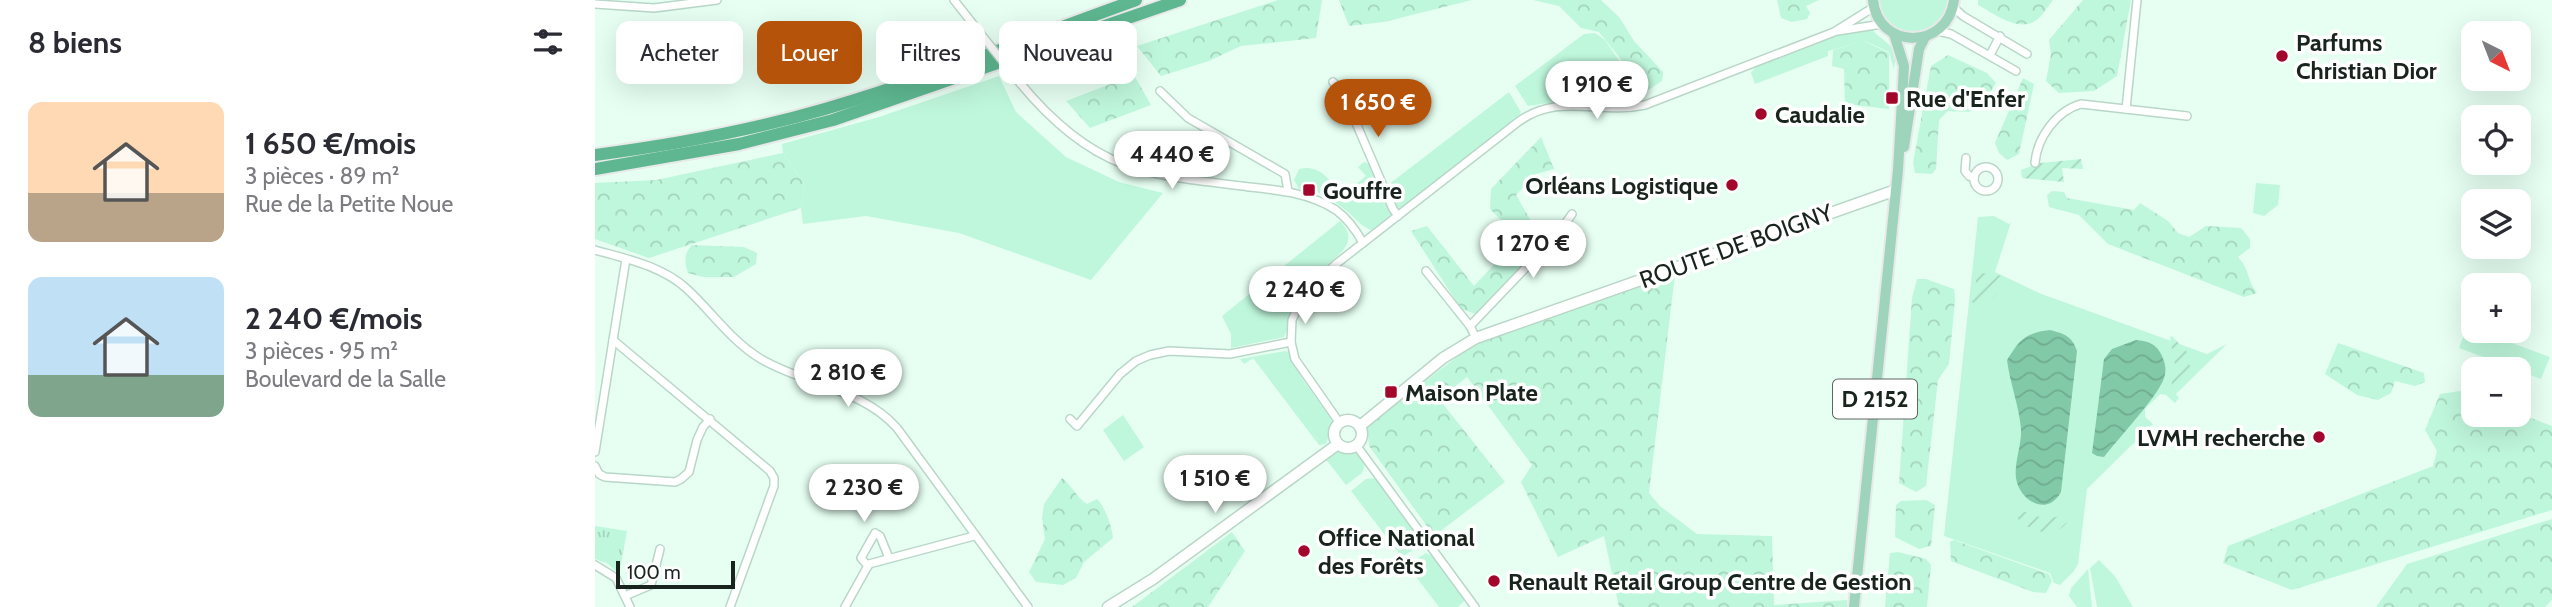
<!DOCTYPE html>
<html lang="fr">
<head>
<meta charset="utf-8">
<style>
  :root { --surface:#fff; --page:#f7f7f7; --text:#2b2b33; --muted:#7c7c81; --accent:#b45309 }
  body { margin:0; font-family:Cabin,sans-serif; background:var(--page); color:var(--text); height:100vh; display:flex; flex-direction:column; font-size:26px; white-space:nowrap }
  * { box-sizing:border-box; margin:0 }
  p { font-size:23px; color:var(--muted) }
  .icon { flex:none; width:38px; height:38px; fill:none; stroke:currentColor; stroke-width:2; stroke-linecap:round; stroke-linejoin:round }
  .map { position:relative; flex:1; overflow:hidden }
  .details { display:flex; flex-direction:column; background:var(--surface); width:595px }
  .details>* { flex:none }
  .top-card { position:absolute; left:21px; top:21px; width:665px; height:63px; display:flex; gap:14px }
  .needle { width:46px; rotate:138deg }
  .buttons { position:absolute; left:1866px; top:21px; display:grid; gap:14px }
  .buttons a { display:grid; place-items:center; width:70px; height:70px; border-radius:14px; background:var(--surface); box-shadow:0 7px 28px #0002; font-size:35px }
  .scale { position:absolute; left:21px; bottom:18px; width:119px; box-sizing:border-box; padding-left:7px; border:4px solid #19241f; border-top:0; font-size:19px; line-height:24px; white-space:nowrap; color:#19241f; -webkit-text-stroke:5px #fff; paint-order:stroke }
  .price { position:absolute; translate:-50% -60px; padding:0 16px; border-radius:24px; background:#fff; color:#222; font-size:23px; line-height:46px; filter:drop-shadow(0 2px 4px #0008) }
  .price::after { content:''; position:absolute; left:50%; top:42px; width:21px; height:16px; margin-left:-10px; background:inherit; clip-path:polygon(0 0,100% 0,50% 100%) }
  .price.current { background:var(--accent); color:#fff }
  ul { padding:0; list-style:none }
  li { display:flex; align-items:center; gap:21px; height:175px; padding:0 28px }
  li span { display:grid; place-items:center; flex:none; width:196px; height:140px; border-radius:14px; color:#555 }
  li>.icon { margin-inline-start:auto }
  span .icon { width:84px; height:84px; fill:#fffc; stroke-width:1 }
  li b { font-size:30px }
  h2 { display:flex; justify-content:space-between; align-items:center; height:84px; padding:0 28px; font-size:30px }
  .tag { padding:0 24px; border-radius:14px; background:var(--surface); box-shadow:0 7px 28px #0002; font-size:24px; line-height:63px }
  .tag.current { background:var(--accent); color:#fff }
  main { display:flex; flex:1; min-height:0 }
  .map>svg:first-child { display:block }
  .grass { fill:#bff7dc }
  .forest { fill:url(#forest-crowns) }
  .park { fill:url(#park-tufts) }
  .garden { fill:url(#garden-furrows) }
  .water { fill:url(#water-waves) }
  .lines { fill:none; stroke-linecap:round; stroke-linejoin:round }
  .street-casing { stroke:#b9d7c8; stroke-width:10 }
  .secondary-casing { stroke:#b9d7c8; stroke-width:13 }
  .primary-casing { stroke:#e8e9e9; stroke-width:14 }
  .highway-casing { stroke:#e8e9e9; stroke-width:16 }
  .street { stroke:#fff; stroke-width:7 }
  .secondary { stroke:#fff; stroke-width:10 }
  .primary { stroke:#9ed4bc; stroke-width:10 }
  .highway { stroke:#5eb790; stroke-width:12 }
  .street-bridge-casing { stroke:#b9d7c8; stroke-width:10; stroke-linecap:butt }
  .street-bridge { stroke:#fff; stroke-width:7 }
  .poi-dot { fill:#a3062b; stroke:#fff; stroke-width:2.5 }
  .labels { text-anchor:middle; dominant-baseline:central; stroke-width:7; stroke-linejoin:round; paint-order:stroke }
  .shield { fill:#fff; stroke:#5e6662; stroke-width:2 }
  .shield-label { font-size:23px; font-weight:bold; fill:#19241f }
  .poi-label { font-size:24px; font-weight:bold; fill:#19241f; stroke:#fff; text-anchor:start }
  .street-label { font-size:24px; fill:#19241f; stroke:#fff }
</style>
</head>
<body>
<main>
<section class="details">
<h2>8 biens<svg class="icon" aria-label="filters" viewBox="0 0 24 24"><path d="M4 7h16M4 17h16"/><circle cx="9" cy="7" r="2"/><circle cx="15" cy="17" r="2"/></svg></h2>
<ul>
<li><span style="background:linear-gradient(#ffd9b3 65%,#b9a48a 0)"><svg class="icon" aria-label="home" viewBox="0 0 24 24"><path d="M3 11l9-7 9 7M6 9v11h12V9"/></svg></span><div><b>1 650 €/mois</b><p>3 pièces · 89 m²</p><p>Rue de la Petite Noue</p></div></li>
<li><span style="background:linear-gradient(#bfe0f5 70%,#7fa58c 0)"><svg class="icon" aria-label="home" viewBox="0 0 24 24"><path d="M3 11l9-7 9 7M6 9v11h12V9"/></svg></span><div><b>2 240 €/mois</b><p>3 pièces · 95 m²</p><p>Boulevard de la Salle</p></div></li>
</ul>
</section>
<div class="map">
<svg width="1957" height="607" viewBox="0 0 1957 607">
  <defs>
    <pattern id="forest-crowns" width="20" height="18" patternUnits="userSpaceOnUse" patternTransform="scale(1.75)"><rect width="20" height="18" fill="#bff7dc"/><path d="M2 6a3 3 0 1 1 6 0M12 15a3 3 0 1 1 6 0" fill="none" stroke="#a4d4bc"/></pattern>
    <pattern id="park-tufts" width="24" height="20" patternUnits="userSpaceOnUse" patternTransform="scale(1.75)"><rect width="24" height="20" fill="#bff7dc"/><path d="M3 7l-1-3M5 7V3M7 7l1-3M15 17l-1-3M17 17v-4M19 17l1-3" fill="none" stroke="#a4d4bc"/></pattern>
    <pattern id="garden-furrows" width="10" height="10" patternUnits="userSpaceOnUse" patternTransform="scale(1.75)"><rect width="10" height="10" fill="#bff7dc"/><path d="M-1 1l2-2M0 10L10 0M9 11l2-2" fill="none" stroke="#a4d4bc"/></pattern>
    <pattern id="water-waves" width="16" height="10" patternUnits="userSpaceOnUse" patternTransform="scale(1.75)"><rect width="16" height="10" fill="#82c9a8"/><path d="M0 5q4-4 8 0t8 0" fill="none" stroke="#70ac90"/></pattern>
  </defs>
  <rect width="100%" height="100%" fill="#e6fff2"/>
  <!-- grass -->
  <g class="grass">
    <path d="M 1283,0 L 1355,0 C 1354,5 1352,11 1350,16 C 1347,21 1342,24 1337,27 C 1314,44 1288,25 1283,0 Z"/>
    <path d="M 1275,28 C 1291,45 1304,44 1299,69 L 1294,52 L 1270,41 L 1233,51 L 1233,56 L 1160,84 L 1156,73 L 1161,66 L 1244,35 Z"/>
    <polygon points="1000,33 1010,40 1030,69 1039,75 1048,102 960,102 933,106 920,86 989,34"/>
    <polygon points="404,76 421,112 471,157 524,182 568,193 496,280 364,233 271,216 208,224 206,208 210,185 188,153 187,144 284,117"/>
    <polygon points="914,92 926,112 924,115 808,207 804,208 800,204 793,185"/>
    <path d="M 769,162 L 774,164 L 796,215 L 776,230 C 766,226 761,219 753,212 C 741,202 727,193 712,188 L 711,192 L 704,189 L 699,180 L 704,169 C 726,164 734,181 748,195 L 771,176 L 763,167 Z"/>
    <polygon points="1661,183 1685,185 1683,205 1669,216 1658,213"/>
    <polygon points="1399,216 1414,224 1416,222 1400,272 1444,293 1612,354 1632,344 1581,394 1584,398 1580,403 1571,395 1565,394 1550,409 1550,417 1558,424 1492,489 1483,564 1479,571 1465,585 1459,583 1455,573 1349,536 1383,217"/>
    <path d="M 745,221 C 768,245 738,257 723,273 C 715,281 707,290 701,299 C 694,311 695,325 689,337 L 636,348 L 636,334 L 627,316 Z"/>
    <polygon points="1872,327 1878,331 1884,331 1955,357 1946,379 1864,348"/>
    <polygon points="690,351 694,352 706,377 736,419 738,424 731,444 724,445 658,358 649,364 645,359"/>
    <polygon points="528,415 549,447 529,461 508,430"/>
    <polygon points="744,449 760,452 770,464 767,473 751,485 729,457"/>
    <path d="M 778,478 L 782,480 L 822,534 C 825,547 816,551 807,557 L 756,491 L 771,479 Z"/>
    <polygon points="831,553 839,557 869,597 869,601 863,607 844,607 812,565"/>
    <polygon points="1504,560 1520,576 1538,607 1502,607 1495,568"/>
    <polygon points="1493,569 1497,607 1482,607 1474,596 1476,588"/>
  </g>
  <!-- forest -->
  <g class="forest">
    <polygon points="683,0 727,0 721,38 646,46 614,61 566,76 542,46"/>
    <polygon points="744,0 877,0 789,22 754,26"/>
    <polygon points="938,0 1006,0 1024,17 1039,41 1068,72 1067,81 1052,91 1044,83 1040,72 1032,67 1004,32 986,28 964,6"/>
    <polygon points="1182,0 1224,0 1211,6 1215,13 1212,19 1197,22 1186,18"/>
    <path d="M 1383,0 L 1458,0 C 1453,6 1449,13 1444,18 C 1426,35 1400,14 1383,5 Z"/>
    <polygon points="1488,0 1536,0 1522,76 1499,91 1464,93 1451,81 1456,54 1454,40"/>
    <polygon points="1269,41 1294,53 1294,109 1250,104 1249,69 1237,66 1238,50"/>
    <polygon points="1353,55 1392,73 1401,83 1392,98 1374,112 1353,111 1344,120 1341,169 1337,174 1320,173 1318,163 1336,66"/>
    <polygon points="539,75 556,105 495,128 471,101"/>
    <polygon points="1428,78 1439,84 1424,154 1412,160 1404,153 1400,143"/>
    <polygon points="946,137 959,169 941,174 921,195 948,242 881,314 866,309 816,231 832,226 879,286 924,238 895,209 896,189"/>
    <polygon points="188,153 210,185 206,208 54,258 0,239 0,183 61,180"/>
    <path d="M 1457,191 L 1469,192 L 1472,198 L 1539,210 L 1545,203 L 1573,221 L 1583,233 L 1594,237 L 1611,226 L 1646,228 L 1655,239 L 1655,248 L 1643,257 C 1655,270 1651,278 1662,293 L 1649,297 L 1513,244 L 1484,215 L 1454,207 L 1452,195 Z"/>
    <path d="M 97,245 L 149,247 L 162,253 L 161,264 L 139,277 L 108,277 L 93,273 C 89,262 89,253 97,245 Z"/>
    <polygon points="1080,274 1054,493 1065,506 1102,534 1177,536 1179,605 1252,600 1252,607 1024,607 1009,536 963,557 926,482 937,465 872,377 844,399 910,482 839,536 774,446 772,425 883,341"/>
    <polygon points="1322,279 1331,279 1359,289 1360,300 1354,364 1343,380 1331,486 1321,492 1304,483 1317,298"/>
    <polygon points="1743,343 1829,373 1830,382 1820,386 1800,381 1796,393 1783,400 1762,395 1730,374"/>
    <polygon points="1865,391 1878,396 1878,415 1923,413 1957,426 1957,510 1697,590 1628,563 1633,546 1838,466 1842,451 1830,430 1845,394"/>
    <path d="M 467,478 C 477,485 481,497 492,504 L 502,499 C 510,506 517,527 518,538 L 489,562 L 481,578 L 468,585 L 441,582 L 434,572 L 450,539 L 447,518 L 449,504 Z"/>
    <polygon points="1331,500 1340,505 1336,546 1324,549 1300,537 1301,505 1306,501"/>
    <polygon points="1957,519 1957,600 1950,607 1781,607 1812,564"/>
    <polygon points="637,532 650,551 613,607 537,607"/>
    <polygon points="1359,540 1454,574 1457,581 1451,593 1438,592 1356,561 1355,542"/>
    <polygon points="1303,552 1331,559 1336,565 1332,607 1290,607 1295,553"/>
  </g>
  <!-- park -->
  <polygon class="park" points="0,526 32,531 25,570 22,572 12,563 0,559"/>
  <!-- garden -->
  <g class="garden">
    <polygon points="1486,159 1488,169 1467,168 1469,182 1427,178 1426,170 1445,163"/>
    <polygon points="1387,273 1408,276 1409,281 1400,287 1402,294 1396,300 1393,296 1383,304 1378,303 1375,299 1379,294 1382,275"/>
    <polygon points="1577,336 1592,352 1592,361 1597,369 1580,390 1576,388 1580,365 1575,337"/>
    <path d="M 1426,510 C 1443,518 1452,520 1469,515 L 1472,522 C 1460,541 1431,531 1420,515 Z"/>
  </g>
  <!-- water -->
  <g class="water">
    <path d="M 1455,330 C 1470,334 1477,336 1482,351 L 1466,492 C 1452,518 1424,500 1421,478 C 1419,462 1427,445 1426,429 C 1424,405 1415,384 1412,360 C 1425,339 1430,333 1455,330 Z"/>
    <path d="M 1541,340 C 1553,341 1562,344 1567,356 C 1570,363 1572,370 1569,378 C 1564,395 1522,440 1509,457 L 1502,456 L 1497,453 L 1509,359 L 1517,349 Z"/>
  </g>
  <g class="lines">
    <!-- street casing -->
    <g class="street-casing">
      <g id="street">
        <polyline points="359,0 385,33"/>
        <polyline points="0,4 59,8 122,0"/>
        <polyline points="1358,7 1368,16 1432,54"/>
        <polyline points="1243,31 1287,24"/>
        <polyline points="1342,31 1356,34 1421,71"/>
        <polyline points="1395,55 1405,36"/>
        <polyline points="738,82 749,95 798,209 803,216"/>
        <path d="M 425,83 C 453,117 486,148 528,164 C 568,179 612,181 654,187 C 684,190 715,193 741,210 C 753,219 761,230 768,243"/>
        <polyline points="565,91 593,118 690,174 693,191"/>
        <polyline points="1531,109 1542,0"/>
        <polyline points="1371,158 1370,171 1374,176 1379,178"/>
        <path d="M 1440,163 C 1442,138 1461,111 1486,104 L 1592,116"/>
        <circle cx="1391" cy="179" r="12"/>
        <path d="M 0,250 C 32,259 67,266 92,289 C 117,312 136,341 166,359 C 210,385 266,388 302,428 L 433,607"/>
        <polyline points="831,271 875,326 881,338"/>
        <polyline points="875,326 963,234 977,214"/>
        <polyline points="18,340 175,471 179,478 179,486 135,607"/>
        <polyline points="475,419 482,426 525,374 541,361 555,355 574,351 635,354 696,342"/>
        <path d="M 744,422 L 700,359 L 696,342 L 697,320 L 709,294 L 741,264 L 923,122 C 964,92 1003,115 1050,105 L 1239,32 L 1279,7"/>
        <polyline points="761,445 880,607"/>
        <polyline points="0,452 31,259"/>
        <polyline points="0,466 4,474 10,477 80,482 86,479 94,472 102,440 108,427 115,419"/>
        <polyline points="0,565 21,578 35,607"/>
        <polyline points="273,566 266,558 280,533 285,536 294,558"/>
        <polyline points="30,596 56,585 65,549"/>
        <polyline points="250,607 274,564 379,536"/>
      </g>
    </g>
    <!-- secondary casing -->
    <g class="secondary-casing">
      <g id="secondary">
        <circle cx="753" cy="434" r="14"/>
        <polyline points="765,426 848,358 881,338 1301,190"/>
        <polyline points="513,607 558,579 743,444"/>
      </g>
    </g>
    <!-- primary casing -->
    <g class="primary-casing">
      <g id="primary">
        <path d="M 1278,0 C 1283,51 1353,50 1359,0"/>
        <polyline points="1309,147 1324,49 1330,37"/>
        <polyline points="1259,607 1303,170 1309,66 1299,34"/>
      </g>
    </g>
    <!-- highway casing -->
    <g class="highway-casing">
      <g id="highway">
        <path d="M 0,155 C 78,145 154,131 230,109 C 335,78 438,37 541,0"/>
        <polyline points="0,169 144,144 238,120 585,0"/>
      </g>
    </g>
    <!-- street -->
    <use href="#street" class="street"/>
    <!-- secondary -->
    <use href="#secondary" class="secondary"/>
    <!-- primary -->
    <use href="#primary" class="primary"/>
    <!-- highway -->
    <use href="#highway" class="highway"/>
    <!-- street-bridge casing -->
    <g class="street-bridge-casing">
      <polyline id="street-bridge" points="385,33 425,83"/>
    </g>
    <!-- street-bridge -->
    <use href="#street-bridge" class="street-bridge"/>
  </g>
  <!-- markers -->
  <g class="poi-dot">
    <circle cx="1687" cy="56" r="7"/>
    <rect x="1290" y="91" width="14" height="14" rx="3.5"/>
    <circle cx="1166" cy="114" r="7"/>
    <circle cx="1137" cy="185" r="7"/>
    <rect x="707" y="183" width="14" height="14" rx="3.5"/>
    <rect x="789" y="385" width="14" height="14" rx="3.5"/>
    <circle cx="1724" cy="437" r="7"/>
    <circle cx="709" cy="551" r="7"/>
    <circle cx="899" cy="581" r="7"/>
  </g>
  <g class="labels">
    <!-- shield labels -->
    <rect class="shield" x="1238" y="379.5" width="84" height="39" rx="5"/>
    <g class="shield-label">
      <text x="1280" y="399">D 2152</text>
    </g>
    <!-- poi labels -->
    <g class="poi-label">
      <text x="1701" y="42">Parfums<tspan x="1701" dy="28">Christian Dior</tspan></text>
      <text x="1311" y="98">Rue d'Enfer</text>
      <text x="1180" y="114">Caudalie</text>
      <text x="1123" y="185" text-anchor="end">Orléans Logistique</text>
      <text x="728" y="190">Gouffre</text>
      <text x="810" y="392">Maison Plate</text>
      <text x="1710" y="437" text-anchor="end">LVMH recherche</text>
      <text x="723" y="537">Office National<tspan x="723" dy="28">des Forêts</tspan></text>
      <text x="913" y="581">Renault Retail Group Centre de Gestion</text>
    </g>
    <!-- street labels -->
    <g class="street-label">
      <text transform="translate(1141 246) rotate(-20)">ROUTE DE BOIGNY</text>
    </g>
  </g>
</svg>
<div class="buttons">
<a><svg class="needle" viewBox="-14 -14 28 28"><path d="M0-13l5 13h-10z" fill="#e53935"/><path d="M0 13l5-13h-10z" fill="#7c7c81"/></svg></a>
<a><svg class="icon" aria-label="locate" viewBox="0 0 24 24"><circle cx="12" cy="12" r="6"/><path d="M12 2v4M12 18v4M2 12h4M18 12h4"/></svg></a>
<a><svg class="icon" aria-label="layers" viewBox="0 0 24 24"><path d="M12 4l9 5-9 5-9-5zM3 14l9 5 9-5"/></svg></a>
<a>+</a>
<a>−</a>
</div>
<div class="scale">100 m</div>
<b class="price" style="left:1002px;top:121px">1 910 €</b>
<b class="price current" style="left:783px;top:139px">1 650 €</b>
<b class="price" style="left:577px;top:191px">4 440 €</b>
<b class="price" style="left:938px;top:280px">1 270 €</b>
<b class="price" style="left:710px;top:326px">2 240 €</b>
<b class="price" style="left:253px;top:409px">2 810 €</b>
<b class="price" style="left:620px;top:515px">1 510 €</b>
<b class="price" style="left:269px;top:524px">2 230 €</b>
<div class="top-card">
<a class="tag">Acheter</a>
<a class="tag current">Louer</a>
<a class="tag">Filtres</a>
<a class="tag">Nouveau</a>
</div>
</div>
</main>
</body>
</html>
